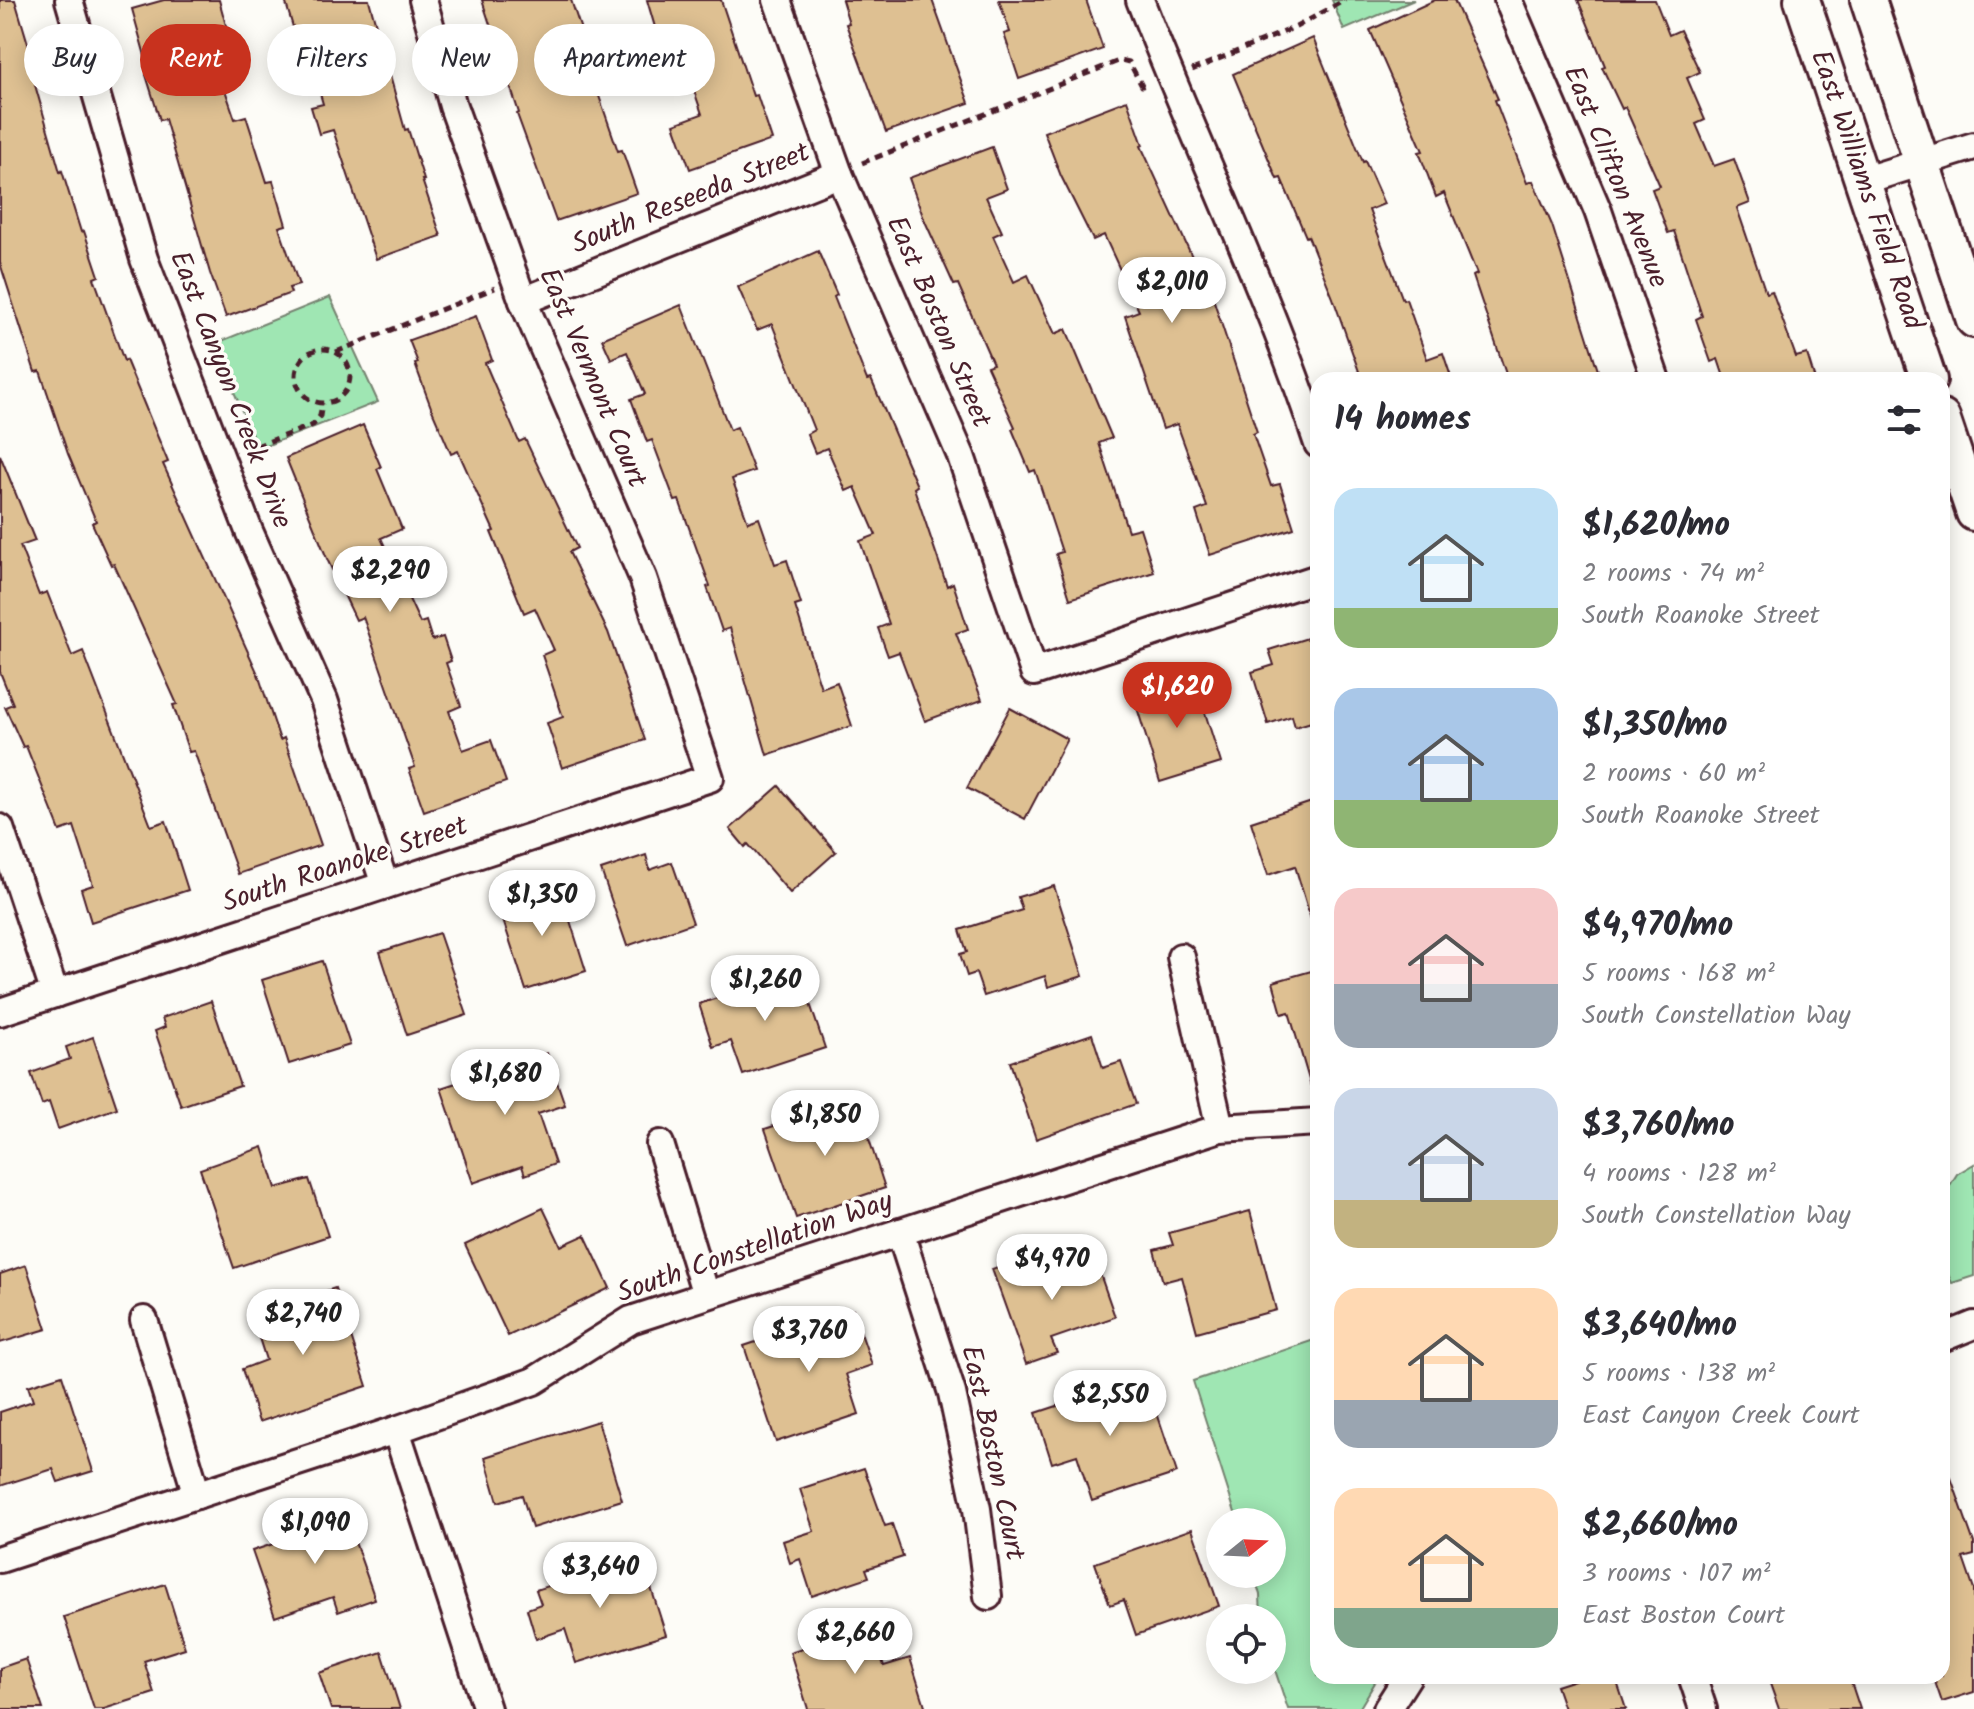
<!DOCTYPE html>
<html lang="en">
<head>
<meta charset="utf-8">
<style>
  :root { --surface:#fff; --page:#f2f2f3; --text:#2b2b33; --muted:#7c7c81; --accent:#c8321e }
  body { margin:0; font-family:Kalam,sans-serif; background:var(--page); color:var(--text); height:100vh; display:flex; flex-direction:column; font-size:30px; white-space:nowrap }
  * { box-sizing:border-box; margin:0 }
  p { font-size:26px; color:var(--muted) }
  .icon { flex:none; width:44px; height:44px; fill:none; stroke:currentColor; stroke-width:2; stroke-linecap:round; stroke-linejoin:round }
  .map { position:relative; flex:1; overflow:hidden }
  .details { position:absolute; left:1310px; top:372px; width:640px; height:1312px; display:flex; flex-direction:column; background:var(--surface); border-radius:24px; box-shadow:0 4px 20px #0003 }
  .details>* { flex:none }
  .hud { position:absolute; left:24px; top:24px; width:760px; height:72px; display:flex; gap:16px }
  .needle { width:52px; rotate:72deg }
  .controls { position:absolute; left:1206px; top:1508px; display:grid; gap:16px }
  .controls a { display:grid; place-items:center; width:80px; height:80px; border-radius:50%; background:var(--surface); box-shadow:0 4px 20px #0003; font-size:40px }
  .price { position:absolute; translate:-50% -68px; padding:0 18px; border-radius:28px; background:#fff; color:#222; font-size:26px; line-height:52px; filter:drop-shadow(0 2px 4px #0008) }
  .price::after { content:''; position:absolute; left:50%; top:48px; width:24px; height:18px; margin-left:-12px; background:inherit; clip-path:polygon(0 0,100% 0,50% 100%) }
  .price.current { background:var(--accent); color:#fff }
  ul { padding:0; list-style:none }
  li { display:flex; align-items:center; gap:24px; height:200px; padding:0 24px }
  li span { display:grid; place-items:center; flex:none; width:224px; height:160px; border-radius:24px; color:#555 }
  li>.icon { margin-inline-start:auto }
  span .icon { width:96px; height:96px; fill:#fffc; stroke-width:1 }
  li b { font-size:34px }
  h2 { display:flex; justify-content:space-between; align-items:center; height:96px; padding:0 24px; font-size:34px }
  .tag { padding:0 28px; border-radius:36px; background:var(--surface); box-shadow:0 4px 20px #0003; font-size:28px; line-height:72px }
  .tag.current { background:var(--accent); color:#fff }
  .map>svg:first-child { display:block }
  .green { fill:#9fe6b3; stroke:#74826f; stroke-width:2 }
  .building { fill:#dec092; stroke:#4a1f2b; stroke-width:2 }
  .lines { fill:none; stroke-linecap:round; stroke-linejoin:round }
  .minor-casing { stroke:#4a1f2b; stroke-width:32 }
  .major-casing { stroke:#4a1f2b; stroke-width:40 }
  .path { stroke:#4a1f2b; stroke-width:5; stroke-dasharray:8 6; stroke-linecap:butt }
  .minor { stroke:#fdfcf7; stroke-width:26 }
  .major { stroke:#fdfcf7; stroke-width:34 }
  .labels { text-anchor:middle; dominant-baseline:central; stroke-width:7; stroke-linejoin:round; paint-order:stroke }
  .street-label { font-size:28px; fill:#4a1f2b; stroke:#fdfcf7 }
</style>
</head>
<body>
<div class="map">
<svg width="1974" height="1709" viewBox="0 0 1974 1709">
  <rect width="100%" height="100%" fill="#fdfcf7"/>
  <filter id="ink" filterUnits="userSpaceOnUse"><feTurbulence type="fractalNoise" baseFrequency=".0125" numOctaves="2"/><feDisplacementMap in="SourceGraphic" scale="16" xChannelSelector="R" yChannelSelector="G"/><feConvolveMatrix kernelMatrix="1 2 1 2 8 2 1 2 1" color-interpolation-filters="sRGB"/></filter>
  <g filter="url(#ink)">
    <!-- green -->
    <g class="green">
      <polygon points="1332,0 1414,0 1344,30"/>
      <polygon points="330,297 378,402 258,449 214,344"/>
      <polygon points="1974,1164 1974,1276 1952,1283 1942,1262 1942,1198 1957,1174"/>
      <polygon points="1314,1340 1318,1341 1318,1676 1379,1676 1359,1709 1288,1709 1272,1661 1272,1618 1261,1618 1260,1595 1254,1574 1272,1574 1272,1522 1238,1522 1193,1381"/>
    </g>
    <!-- building -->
    <g class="building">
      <polygon points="0,0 15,0 40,84 35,85 60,172 62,171 81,232 84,231 99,276 94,278 124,361 126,360 168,462 163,464 258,674 280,740 284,738 321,845 238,874 194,751 189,752 173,705 177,704 114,564 111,565 92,523 96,521 68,454 40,371 35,372 0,263"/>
      <polygon points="164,0 219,0 227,29 221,31 234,78 222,81 235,119 246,116 267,182 273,181 286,225 279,227 299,285 289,288 291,293 226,317 210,273 165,119 160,120 146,75 150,74 132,9"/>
      <polygon points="285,0 369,0 405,130 408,129 424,180 422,180 441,236 376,259 333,130 319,134 311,107 323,104 310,59 303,61"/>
      <polygon points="482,0 571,0 593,66 589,67 618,151 622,150 637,193 556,221 517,114 519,113"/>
      <polygon points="647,0 721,0 753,96 757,95 772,140 690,169 674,124 702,114 688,73 677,77 661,33 657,34"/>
      <polygon points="842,0 932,0 969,103 886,132 846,24 849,23"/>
      <polygon points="999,0 1086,0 1103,49 1019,79 1004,34 1010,32"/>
      <polygon points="1435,0 1454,0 1498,99 1495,100 1527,183 1533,181 1552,225 1601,380 1508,380 1473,276 1477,274 1444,193 1436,197 1419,152 1423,151 1370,30"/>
      <polygon points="1578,0 1655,0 1669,35 1680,30 1700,72 1687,78 1705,120 1696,124 1714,166 1734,159 1750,203 1737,208 1766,293 1772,291 1796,357 1807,354 1815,380 1725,380 1718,359 1711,362 1696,319 1702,316 1674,231 1668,233 1652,189 1660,186 1625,107 1622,109 1602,67 1605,66"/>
      <polygon points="1313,38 1363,162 1365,161 1384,204 1369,210 1403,300 1406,299 1427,359 1443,353 1452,380 1362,380 1333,298 1308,236 1306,237 1281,178 1277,179 1233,74"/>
      <polygon points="1127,100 1143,145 1141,146 1206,287 1209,286 1257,432 1253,434 1271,486 1280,484 1294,528 1210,555 1196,511 1207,507 1177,424 1163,429 1125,316 1139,311 1104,235 1093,240 1061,176 1044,132"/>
      <polygon points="992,147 1007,189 986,197 1002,232 993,236 1014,282 1028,275 1055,334 1066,329 1112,438 1099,443 1128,531 1140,528 1154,572 1070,599 1056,554 1062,552 1035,470 1030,472 1012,429 1015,427 987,366 993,364 958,284 954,285 924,219 909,178"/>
      <polygon points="818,251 837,295 834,297 867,380 871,379 917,486 914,488 947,586 953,583 968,629 956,633 982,700 925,721 899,652 888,656 878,628 889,624 860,541 876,535 855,487 846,491 827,448 815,453 807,434 814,430 772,324 757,330 738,287"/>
      <polygon points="681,305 730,430 737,427 754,471 732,479 748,522 759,518 775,564 787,560 801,604 795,606 821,688 837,682 852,726 767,755 730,628 722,631 707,587 710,586 679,500 675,501 652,440 647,442 631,399 645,394 627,352 611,359 602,339"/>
      <polygon points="476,316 492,360 485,363 519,442 525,439 577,548 569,552 608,632 645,740 562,768 547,723 563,717 542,655 554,650 535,608 524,613 491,532 494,531 458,451 451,454 432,410 415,364 418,363 409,340"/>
      <polygon points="363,425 381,467 377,469 402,529 381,538 420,623 426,621 432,640 443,637 451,661 446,663 461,706 449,711 463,750 491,740 506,782 424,811 409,769 415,767 363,617 356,620 328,561 286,458"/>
      <polygon points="0,455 35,541 20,546 39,595 47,592 72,656 83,651 151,826 166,821 188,890 91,922 81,889 93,885 74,826 60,831 26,746 23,747 5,707 13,704 0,672"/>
      <polygon points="1314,636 1318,649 1318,720 1295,727 1292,716 1268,724 1252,672 1274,665 1269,650"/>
      <polygon points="1194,678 1221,763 1160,782 1134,698"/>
      <polygon points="1010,708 1067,739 1025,819 967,788"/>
      <polygon points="779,786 836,852 790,893 748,844 745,847 730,829"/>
      <polygon points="1318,800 1318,925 1313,926 1295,866 1268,875 1251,822"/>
      <polygon points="646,855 650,870 672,862 693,923 627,946 601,870"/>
      <polygon points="559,886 586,971 526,990 498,905"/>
      <polygon points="1054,886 1083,976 1048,987 1045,976 984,996 976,973 967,976 960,954 967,952 960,930 1022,910 1018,897"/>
      <polygon points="439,933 467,1015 407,1035 380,952"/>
      <polygon points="322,961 350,1045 289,1064 262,980"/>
      <polygon points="1318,969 1318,1090 1312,1090 1289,1012 1282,1014 1273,982"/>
      <polygon points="799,971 825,1048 743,1075 731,1041 713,1047 699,1004"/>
      <polygon points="211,1001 240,1086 181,1106 155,1031 165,1027 162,1018"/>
      <polygon points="1092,1034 1103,1068 1121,1062 1136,1104 1036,1139 1010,1062"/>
      <polygon points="93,1037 117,1108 58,1129 49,1102 42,1105 31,1073 70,1059 66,1047"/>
      <polygon points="547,1053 565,1105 538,1114 555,1164 525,1175 522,1166 473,1183 441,1088"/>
      <polygon points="856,1099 885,1188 796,1218 765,1129"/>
      <polygon points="263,1147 276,1188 309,1179 328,1236 234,1268 200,1169"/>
      <polygon points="543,1208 561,1246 585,1235 610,1288 508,1336 465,1245"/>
      <polygon points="1250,1211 1276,1310 1197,1332 1182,1277 1163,1282 1154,1250 1173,1245 1169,1233"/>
      <polygon points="1092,1251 1115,1317 1051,1339 1057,1353 1026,1364 992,1269 1022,1258 1028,1274"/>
      <polygon points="26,1265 47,1329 0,1343 0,1274"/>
      <polygon points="335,1288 367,1386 259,1422 242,1369 266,1360 252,1316"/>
      <polygon points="853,1310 872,1365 846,1374 859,1414 776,1442 744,1346"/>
      <polygon points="62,1375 93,1471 58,1482 53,1469 0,1486 0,1412 33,1401 28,1386"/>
      <polygon points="1145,1377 1177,1473 1092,1501 1077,1455 1052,1463 1036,1413"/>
      <polygon points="598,1421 622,1500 532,1528 522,1495 498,1502 485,1457"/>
      <polygon points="1942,1461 1945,1461 1974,1543 1974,1555 1963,1558 1974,1590 1974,1692 1942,1702 1933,1676 1942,1676"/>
      <polygon points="864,1468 885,1526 892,1524 903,1557 866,1569 869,1577 812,1596 800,1559 790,1563 783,1541 814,1531 800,1489"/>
      <polygon points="342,1505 375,1599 338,1612 333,1597 275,1617 252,1551 300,1535 296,1521"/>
      <polygon points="1192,1529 1219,1606 1136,1635 1124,1600 1110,1605 1095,1563"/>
      <polygon points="641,1556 666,1635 576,1663 565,1629 536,1639 527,1609 541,1604 536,1590"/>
      <polygon points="165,1584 185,1648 144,1661 154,1693 104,1709 94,1709 64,1617"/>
      <polygon points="871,1626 884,1666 910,1658 926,1709 808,1709 790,1652"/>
      <polygon points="382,1652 400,1709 331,1709 319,1673"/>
      <polygon points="26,1659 43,1709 0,1709 0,1668"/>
      <polygon points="1587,1676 1615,1676 1626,1709 1564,1709 1556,1686"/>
      <polygon points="1782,1676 1849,1676 1860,1709 1779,1709 1769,1681"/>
    </g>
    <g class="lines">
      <!-- minor casing -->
      <g class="minor-casing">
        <g id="minor">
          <polyline points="69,0 144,259 249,531 324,700 385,885"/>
          <polyline points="777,0 839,174 961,456 1034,672 1318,578"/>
          <path d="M 1140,0 C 1198,149 1268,292 1318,444"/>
          <polyline points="1508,0 1598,211 1656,380"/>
          <polyline points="1862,181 1974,146"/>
          <polyline points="523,301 839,174"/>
          <polyline points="0,828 55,994"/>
          <polyline points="1181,957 1220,1128"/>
          <polyline points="0,1012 710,778 643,578 523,301 453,106 423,0"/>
          <polyline points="660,1144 706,1295"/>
          <polyline points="900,1232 952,1393 977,1509 988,1596"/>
          <polyline points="144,1320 197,1495"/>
          <polyline points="1942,1338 1974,1325"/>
          <polyline points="396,1430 487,1709"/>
          <polyline points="0,1559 396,1430 534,1381 631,1320 1220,1128 1318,1122"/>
          <polyline points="1692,1676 1703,1709"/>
          <polyline points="1387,1709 1408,1676"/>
        </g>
      </g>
      <!-- major casing -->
      <g class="major-casing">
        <g id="major">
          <polyline points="1802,0 1929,380"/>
          <polyline points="1868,0 1974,320"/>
          <polyline points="1942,418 1974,513"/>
        </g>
      </g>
      <!-- path -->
      <g class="path">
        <polyline points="1192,70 1296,27 1345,0"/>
        <polyline points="862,163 1121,60 1129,62 1142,86 1149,84"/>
        <circle cx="323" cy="376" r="27"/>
        <polyline points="336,352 495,288"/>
        <polyline points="243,451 313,425 320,416 322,403"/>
      </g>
      <!-- minor -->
      <use href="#minor" class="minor"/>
      <!-- major -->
      <use href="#major" class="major"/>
    </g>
  </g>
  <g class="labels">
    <!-- street labels -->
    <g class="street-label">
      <text transform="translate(1615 177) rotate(68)">East Clifton Avenue</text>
      <text transform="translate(1866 190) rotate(71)">East Williams Field Road</text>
      <text transform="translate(691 199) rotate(-22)">South Reseeda Street</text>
      <text transform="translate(938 322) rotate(67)">East Boston Street</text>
      <text transform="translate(592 378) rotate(67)">East Vermont Court</text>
      <text transform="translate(230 390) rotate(69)">East Canyon Creek Drive</text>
      <text transform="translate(345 865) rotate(-18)">South Roanoke Street</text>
      <text transform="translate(755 1248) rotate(-19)">South Constellation Way</text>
      <text transform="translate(992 1453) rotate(78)">East Boston Court</text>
    </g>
  </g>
</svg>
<div class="controls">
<a><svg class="needle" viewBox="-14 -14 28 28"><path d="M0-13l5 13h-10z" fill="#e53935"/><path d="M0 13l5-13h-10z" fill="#7c7c81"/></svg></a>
<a><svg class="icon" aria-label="locate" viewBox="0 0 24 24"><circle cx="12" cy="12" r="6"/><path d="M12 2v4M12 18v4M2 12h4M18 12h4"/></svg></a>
</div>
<b class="price" style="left:1172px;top:325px">$2,010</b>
<b class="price" style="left:390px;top:614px">$2,290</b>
<b class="price current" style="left:1177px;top:730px">$1,620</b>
<b class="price" style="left:542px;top:938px">$1,350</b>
<b class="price" style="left:765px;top:1023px">$1,260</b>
<b class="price" style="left:505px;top:1117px">$1,680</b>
<b class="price" style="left:825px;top:1158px">$1,850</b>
<b class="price" style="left:1052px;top:1302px">$4,970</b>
<b class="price" style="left:303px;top:1357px">$2,740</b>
<b class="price" style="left:809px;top:1374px">$3,760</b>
<b class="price" style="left:1110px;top:1438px">$2,550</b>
<b class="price" style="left:315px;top:1566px">$1,090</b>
<b class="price" style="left:600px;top:1610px">$3,640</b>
<b class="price" style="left:855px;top:1676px">$2,660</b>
<div class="hud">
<a class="tag">Buy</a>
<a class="tag current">Rent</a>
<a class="tag">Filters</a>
<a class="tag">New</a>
<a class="tag">Apartment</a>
</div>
<section class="details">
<h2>14 homes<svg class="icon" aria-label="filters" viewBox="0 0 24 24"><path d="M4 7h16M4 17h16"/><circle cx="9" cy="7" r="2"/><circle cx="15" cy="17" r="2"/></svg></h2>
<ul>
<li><span style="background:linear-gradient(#bfe0f5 75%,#8fb573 0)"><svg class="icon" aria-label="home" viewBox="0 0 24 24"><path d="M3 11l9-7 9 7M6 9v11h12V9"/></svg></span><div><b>$1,620/mo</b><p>2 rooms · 74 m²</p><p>South Roanoke Street</p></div></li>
<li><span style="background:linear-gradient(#a9c7e8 70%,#8fb573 0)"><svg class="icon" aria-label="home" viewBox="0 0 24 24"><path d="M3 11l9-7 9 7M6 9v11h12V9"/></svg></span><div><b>$1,350/mo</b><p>2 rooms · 60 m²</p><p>South Roanoke Street</p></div></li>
<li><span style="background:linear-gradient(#f6c9c9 60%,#9aa5b1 0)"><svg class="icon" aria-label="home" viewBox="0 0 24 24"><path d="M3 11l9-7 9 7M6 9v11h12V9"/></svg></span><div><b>$4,970/mo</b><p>5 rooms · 168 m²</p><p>South Constellation Way</p></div></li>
<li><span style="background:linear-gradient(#c9d6e8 70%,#c2b280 0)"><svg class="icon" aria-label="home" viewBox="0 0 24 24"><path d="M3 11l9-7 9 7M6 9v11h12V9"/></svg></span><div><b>$3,760/mo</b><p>4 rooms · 128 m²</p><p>South Constellation Way</p></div></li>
<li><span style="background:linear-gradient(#ffd9b3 70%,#9aa5b1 0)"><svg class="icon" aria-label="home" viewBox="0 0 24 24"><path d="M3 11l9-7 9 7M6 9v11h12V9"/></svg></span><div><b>$3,640/mo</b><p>5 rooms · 138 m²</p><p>East Canyon Creek Court</p></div></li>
<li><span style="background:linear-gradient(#ffd9b3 75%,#7fa58c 0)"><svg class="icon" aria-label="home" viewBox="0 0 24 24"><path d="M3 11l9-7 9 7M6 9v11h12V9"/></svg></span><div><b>$2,660/mo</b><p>3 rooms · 107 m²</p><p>East Boston Court</p></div></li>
</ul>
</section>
</div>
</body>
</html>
